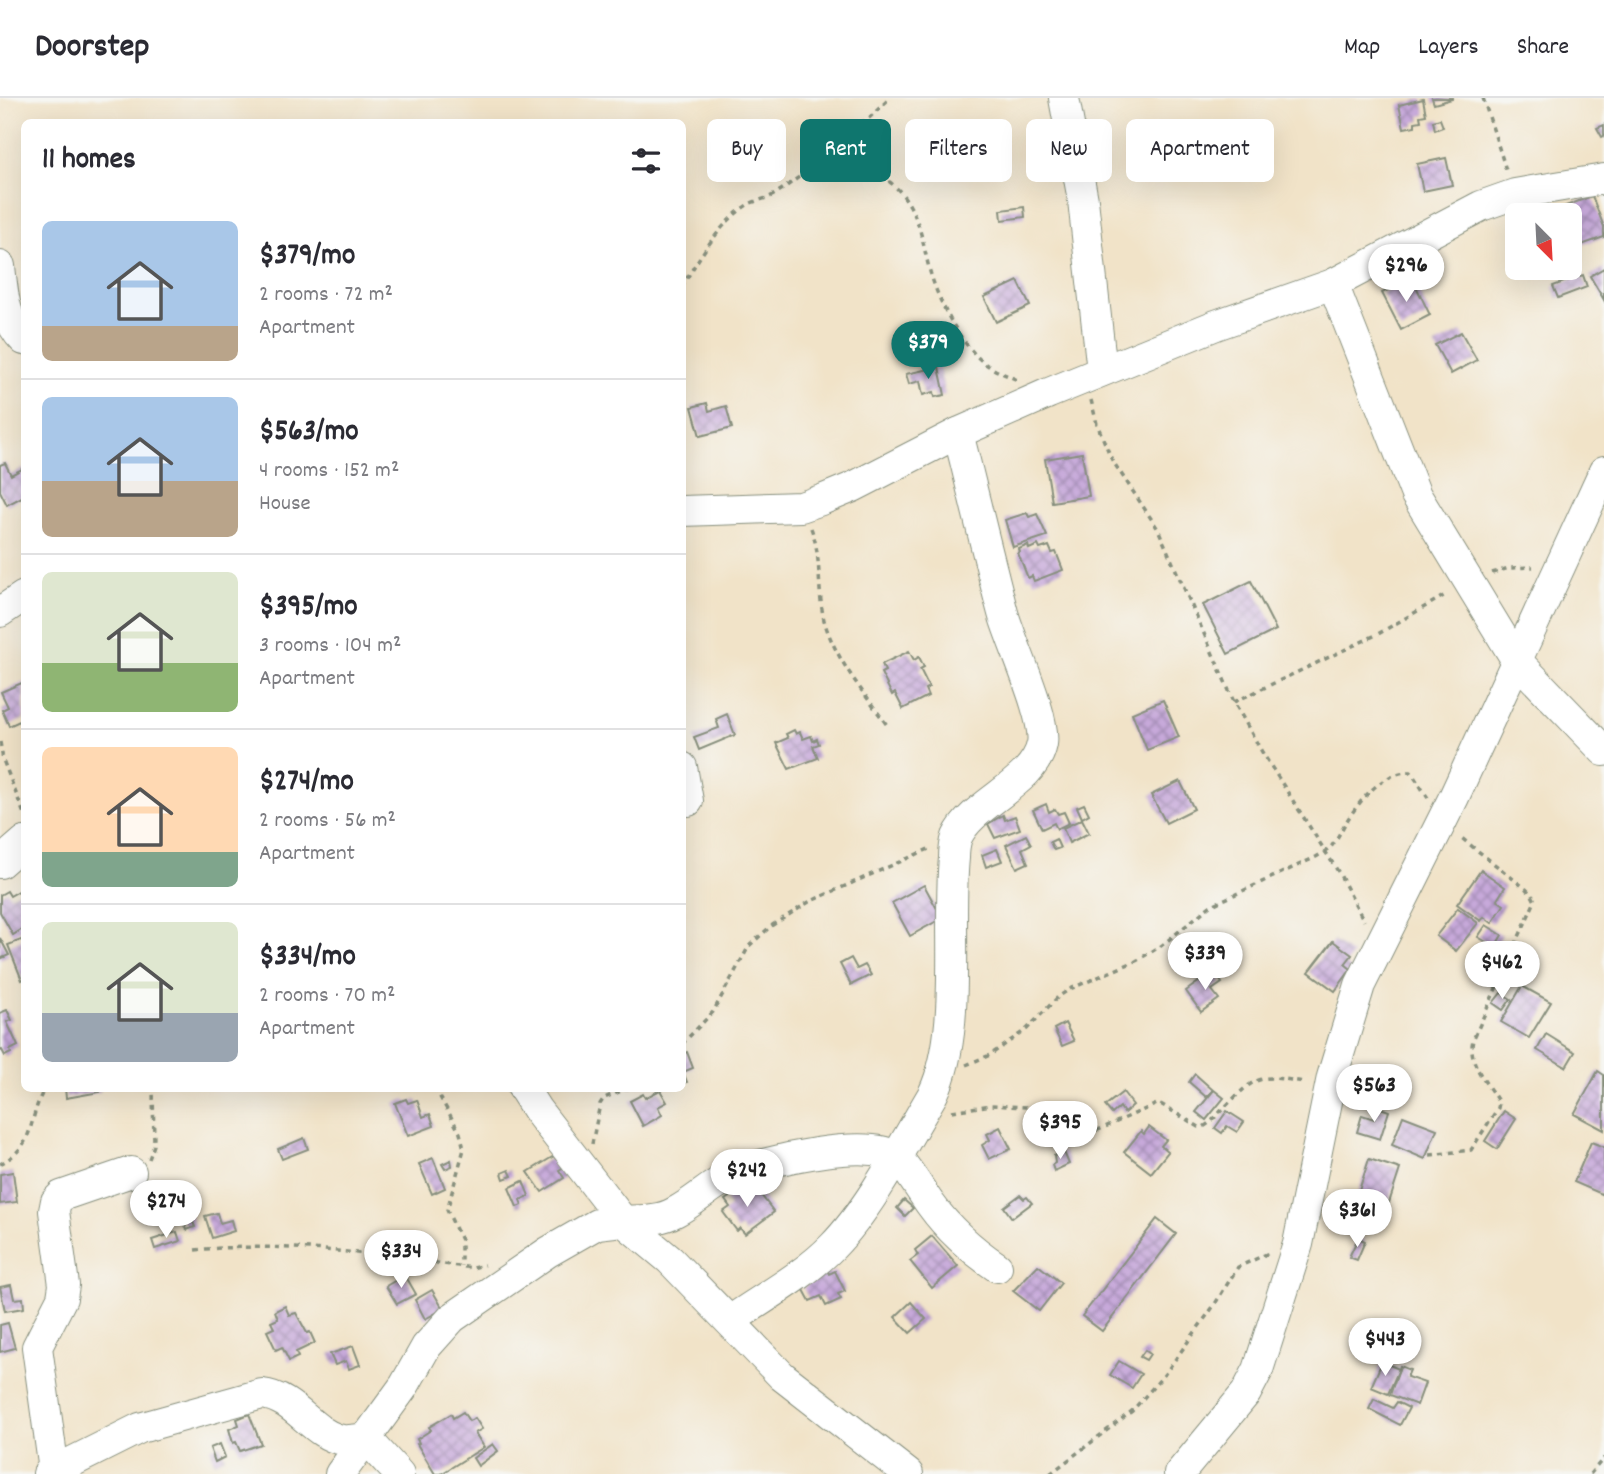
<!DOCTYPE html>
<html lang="en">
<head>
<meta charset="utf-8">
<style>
  :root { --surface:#fff; --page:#f2f2f3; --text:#2b2b33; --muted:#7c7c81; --line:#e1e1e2; --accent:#0f766e }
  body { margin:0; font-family:Dekko,sans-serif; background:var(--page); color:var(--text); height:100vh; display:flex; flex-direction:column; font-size:26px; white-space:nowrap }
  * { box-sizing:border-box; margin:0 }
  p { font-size:23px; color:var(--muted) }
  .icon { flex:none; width:38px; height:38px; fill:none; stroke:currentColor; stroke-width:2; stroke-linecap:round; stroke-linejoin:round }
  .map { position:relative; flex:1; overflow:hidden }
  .side { position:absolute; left:21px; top:21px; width:665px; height:973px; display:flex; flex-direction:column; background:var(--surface); border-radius:10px; box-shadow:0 7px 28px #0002 }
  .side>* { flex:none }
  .top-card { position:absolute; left:707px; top:21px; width:665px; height:63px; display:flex; gap:14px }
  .needle { width:46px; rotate:156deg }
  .buttons { position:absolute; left:1505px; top:105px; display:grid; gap:14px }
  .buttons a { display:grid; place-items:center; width:77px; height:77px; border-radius:10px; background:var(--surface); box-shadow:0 7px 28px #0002; font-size:35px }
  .price { position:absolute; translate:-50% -60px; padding:0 16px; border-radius:24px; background:#fff; color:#222; font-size:23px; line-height:46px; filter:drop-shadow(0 2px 4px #0008) }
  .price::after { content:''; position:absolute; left:50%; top:42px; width:21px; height:16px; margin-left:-10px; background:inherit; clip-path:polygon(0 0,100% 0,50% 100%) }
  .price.current { background:var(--accent); color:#fff }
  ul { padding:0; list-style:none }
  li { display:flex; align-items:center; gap:21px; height:175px; padding:0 21px }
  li+li { border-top:2px solid var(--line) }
  li span { display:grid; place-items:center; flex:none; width:196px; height:140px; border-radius:10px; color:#555 }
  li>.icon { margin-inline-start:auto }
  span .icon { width:84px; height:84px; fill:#fffc; stroke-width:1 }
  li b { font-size:30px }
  h2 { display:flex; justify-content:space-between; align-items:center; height:84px; padding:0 21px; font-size:30px }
  .pill { padding:0 24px; border-radius:10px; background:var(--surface); box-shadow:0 7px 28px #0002; font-size:24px; line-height:63px }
  .pill.current { background:var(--accent); color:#fff }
  header { display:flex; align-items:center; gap:42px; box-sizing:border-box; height:98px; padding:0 35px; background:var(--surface); border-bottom:2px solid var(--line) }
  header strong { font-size:33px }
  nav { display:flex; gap:38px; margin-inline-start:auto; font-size:24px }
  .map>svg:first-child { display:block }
  .building { fill:url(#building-cross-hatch) }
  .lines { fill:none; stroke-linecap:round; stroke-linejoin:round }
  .minor-casing { stroke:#88907e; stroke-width:32 }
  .path { stroke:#88907e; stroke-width:3.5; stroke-dasharray:5 5; stroke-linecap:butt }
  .minor { stroke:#fff; stroke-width:30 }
</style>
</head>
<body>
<header>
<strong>Doorstep</strong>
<nav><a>Map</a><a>Layers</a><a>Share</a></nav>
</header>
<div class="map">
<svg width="1604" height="1376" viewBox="0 0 1604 1376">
  <defs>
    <pattern id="building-cross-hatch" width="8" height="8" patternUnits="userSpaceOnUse" patternTransform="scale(1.75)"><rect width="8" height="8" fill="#c7a9da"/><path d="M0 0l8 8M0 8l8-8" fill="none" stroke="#a18bb2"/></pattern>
  </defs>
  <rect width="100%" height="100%" fill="#f6f6f2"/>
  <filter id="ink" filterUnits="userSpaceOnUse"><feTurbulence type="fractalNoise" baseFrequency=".0143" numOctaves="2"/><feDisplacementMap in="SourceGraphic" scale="14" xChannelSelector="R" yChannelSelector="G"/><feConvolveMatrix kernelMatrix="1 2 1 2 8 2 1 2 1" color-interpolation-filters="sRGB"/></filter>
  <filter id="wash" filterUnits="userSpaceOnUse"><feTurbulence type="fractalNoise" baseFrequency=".00686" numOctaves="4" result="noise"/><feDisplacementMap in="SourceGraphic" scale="28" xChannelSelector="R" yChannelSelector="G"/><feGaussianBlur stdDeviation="1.57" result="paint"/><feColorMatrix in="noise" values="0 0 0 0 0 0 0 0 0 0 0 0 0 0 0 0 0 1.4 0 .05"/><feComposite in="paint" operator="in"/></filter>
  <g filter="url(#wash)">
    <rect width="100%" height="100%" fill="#f1e3c8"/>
    <g id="blocks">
      <!-- building -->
      <g class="building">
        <polygon points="1432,0 1452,0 1452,1 1434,6"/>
        <polygon points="1423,1 1426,17 1420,18 1421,23 1415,24 1415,28 1404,30 1399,7"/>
        <polygon points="1440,21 1443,29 1435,32 1433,23"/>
        <polygon points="1604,27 1604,38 1602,39 1597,30"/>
        <polygon points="1446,60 1452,87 1423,93 1417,66"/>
        <polygon points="1592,98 1604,129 1604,139 1573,150 1570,141 1570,117 1561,117 1558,111"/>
        <polygon points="1024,109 1025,119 1002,122 1001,112"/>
        <polygon points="1604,170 1604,202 1590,178"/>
        <polygon points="1583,177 1587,189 1558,200 1553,188"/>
        <polygon points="1412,180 1430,217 1401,232 1382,195"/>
        <polygon points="1018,183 1030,208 996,224 984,199"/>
        <polygon points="1461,234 1477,262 1451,276 1435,247"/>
        <polygon points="939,269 945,297 935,299 934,294 923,297 920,283 909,286 906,276"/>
        <polygon points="707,305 709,313 726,308 732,330 700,338 692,309"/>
        <polygon points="1082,355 1089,398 1052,404 1045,361"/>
        <polygon points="5,365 11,377 24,370 24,398 7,407 0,393 0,367"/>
        <polygon points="1027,415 1029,419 1037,416 1047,438 1013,449 1005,422"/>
        <polygon points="1028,447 1029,451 1038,447 1040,451 1049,448 1052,455 1056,454 1063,472 1034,483 1032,478 1028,480 1018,455 1020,454 1019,451"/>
        <polygon points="1251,483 1276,532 1228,556 1203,507"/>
        <polygon points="909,553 914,562 919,559 924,569 920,571 929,589 925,591 928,598 903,611 895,595 892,597 881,575 885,573 882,566"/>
        <polygon points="24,584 24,621 9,628 2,612 8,609 1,594"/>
        <polygon points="1163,602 1179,639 1147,652 1132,615"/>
        <polygon points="727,616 735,637 699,652 694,639 719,630 716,621"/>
        <polygon points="794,632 796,636 800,634 803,641 811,638 813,643 817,641 819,646 813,648 818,660 789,671 776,645 788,640 786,636"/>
        <polygon points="1180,683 1194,711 1166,725 1151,697"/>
        <polygon points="1046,706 1049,714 1055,711 1058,716 1064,714 1069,725 1057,731 1054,725 1042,731 1033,712"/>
        <polygon points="1084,706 1089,716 1082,720 1077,709"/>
        <polygon points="1003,717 1005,722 1015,718 1020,731 995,740 988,726"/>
        <polygon points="1082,721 1089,735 1069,745 1063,730"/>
        <polygon points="1026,737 1031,746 1022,751 1028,765 1017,770 1006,747"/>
        <polygon points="1056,741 1060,750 1054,752 1050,744"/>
        <polygon points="997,751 1002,763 986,769 982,757"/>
        <polygon points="1481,772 1505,789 1497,802 1504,807 1492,825 1484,819 1481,823 1457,806"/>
        <polygon points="924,787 942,820 910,838 892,805"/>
        <polygon points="24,790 24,830 13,837 0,814 0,797 7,793 10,798"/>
        <polygon points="1458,810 1478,825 1456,853 1436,838"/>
        <polygon points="1486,827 1502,837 1495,849 1478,839"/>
        <polygon points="0,840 9,857 0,861"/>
        <polygon points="24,841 24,881 22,882 8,847"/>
        <polygon points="1333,843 1352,857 1345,866 1351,871 1335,893 1309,874"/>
        <polygon points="851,860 857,871 865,867 871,877 851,887 840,866"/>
        <polygon points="1214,873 1222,885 1212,892 1219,901 1201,914 1186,893"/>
        <polygon points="1522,888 1551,904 1529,940 1501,924"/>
        <polygon points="1501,895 1511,901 1503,912 1493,905"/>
        <polygon points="7,912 12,922 7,924 18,948 10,952 11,955 5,958 2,952 0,953 0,915"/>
        <polygon points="1065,925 1074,943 1062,948 1054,931"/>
        <polygon points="1546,936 1575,954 1566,969 1537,952"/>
        <polygon points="687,954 693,970 683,974 687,984 682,986 682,956"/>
        <polygon points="1598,973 1604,977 1604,1032 1574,1016"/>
        <polygon points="1195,976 1213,992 1206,999 1189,984"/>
        <polygon points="65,990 100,990 100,994 66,1000"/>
        <polygon points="660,992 667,1004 658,1009 662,1017 643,1028 630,1003 643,996 645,1000"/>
        <polygon points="1214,992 1224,1000 1206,1022 1196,1014"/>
        <polygon points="1123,994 1133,1007 1124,1015 1120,1009 1112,1016 1105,1008"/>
        <polygon points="406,1001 408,1005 417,1002 423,1019 430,1016 434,1028 408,1038 395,1005"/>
        <polygon points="1378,1009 1389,1013 1380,1041 1357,1034 1362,1017 1374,1021"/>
        <polygon points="1227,1013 1244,1024 1237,1034 1227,1028 1222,1035 1215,1030"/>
        <polygon points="1504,1013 1516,1021 1497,1051 1485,1043"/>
        <polygon points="1403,1018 1437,1031 1425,1061 1392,1047"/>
        <polygon points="1000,1029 1011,1051 989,1061 982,1047 990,1042 987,1036"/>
        <polygon points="1149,1029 1166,1042 1161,1048 1168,1054 1151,1075 1124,1054 1141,1033 1144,1036"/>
        <polygon points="304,1040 308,1051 282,1061 278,1051"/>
        <polygon points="1591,1044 1604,1049 1604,1097 1574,1084"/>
        <polygon points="1064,1054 1069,1066 1054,1073 1052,1067 1055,1065 1054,1058"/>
        <polygon points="554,1058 556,1061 561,1058 567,1067 559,1072 564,1080 542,1094 528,1074"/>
        <polygon points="433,1060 445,1090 432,1096 419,1066"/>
        <polygon points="1369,1061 1400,1071 1387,1111 1356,1102"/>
        <polygon points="451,1062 452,1068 445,1071 442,1066"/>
        <polygon points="509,1072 512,1078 504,1081 502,1075"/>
        <polygon points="13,1074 17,1104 0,1106 0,1076"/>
        <polygon points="523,1083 529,1098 520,1102 522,1107 517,1109 509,1090"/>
        <polygon points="751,1084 774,1114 745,1136 740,1130 737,1133 723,1114 730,1109 725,1102"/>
        <polygon points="1020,1097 1024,1101 1027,1099 1032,1105 1012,1120 1004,1109"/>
        <polygon points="904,1102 913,1110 905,1118 897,1110"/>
        <polygon points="187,1110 195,1129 187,1132 179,1113"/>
        <polygon points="217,1115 220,1125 231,1122 234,1133 212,1140 205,1118"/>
        <polygon points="1157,1121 1176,1136 1102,1233 1082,1218"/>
        <polygon points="177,1134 180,1143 155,1151 152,1142"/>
        <polygon points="932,1138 958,1168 932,1190 910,1163 918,1157 915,1152"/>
        <polygon points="1358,1140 1365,1143 1357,1162 1349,1159"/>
        <polygon points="1038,1167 1061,1185 1039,1213 1013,1193"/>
        <polygon points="826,1169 829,1176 835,1173 845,1193 838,1196 841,1201 826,1208 821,1198 810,1203 803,1190"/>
        <polygon points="405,1177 416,1196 397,1206 386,1188"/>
        <polygon points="11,1187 14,1201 23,1200 24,1210 5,1213 0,1189"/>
        <polygon points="432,1192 443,1211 425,1221 415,1202"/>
        <polygon points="911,1204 926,1221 910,1235 895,1219"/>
        <polygon points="285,1208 289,1217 296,1215 307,1235 310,1234 315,1245 296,1254 298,1259 289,1263 282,1249 276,1252 267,1233 274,1230 271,1224 278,1221 275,1213"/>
        <polygon points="8,1225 15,1250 0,1254 0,1227"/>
        <polygon points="353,1248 360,1267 349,1271 346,1263 335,1267 330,1256"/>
        <polygon points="1145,1252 1150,1256 1146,1262 1140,1259"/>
        <polygon points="1119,1263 1141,1276 1132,1290 1110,1277"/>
        <polygon points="1382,1264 1399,1271 1388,1296 1371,1289"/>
        <polygon points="1400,1268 1410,1272 1407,1279 1425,1285 1417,1307 1390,1297"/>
        <polygon points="1374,1301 1393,1310 1397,1304 1409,1310 1400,1327 1369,1311"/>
        <polygon points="463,1314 469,1323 475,1320 482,1331 475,1335 484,1349 441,1376 435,1376 417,1346 419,1345 417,1341 431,1332 429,1329 451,1316 453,1320"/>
        <polygon points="249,1316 261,1346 240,1353 236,1344 233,1345 229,1331 239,1327 237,1321"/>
        <polygon points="220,1346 225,1359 215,1364 210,1350"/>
        <polygon points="493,1346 498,1353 478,1368 473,1360"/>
      </g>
    </g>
  </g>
  <g filter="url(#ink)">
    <use href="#blocks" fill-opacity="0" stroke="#88907e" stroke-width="2"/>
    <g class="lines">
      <!-- minor casing -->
      <g class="minor-casing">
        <g id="minor">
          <polyline points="1064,0 1083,102 1102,273"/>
          <path d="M 0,168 C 3,195 4,222 24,242"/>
          <polyline points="1333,186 1416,397 1517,563 1604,653"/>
          <polyline points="682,413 801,409 824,401 853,389 958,335 1049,295 1216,227 1333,186 1481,108 1515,96 1604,81"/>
          <polyline points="0,514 24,498"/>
          <polyline points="682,669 688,703"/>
          <polyline points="0,765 24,744"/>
          <path d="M 523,990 L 537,1012 L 623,1123 C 641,1122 659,1123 675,1114 C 696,1103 712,1086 734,1076 C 762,1063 870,1039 896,1059 C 906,1067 922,1095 931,1107 C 949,1132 972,1152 997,1169"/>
          <path d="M 730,1223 C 764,1199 804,1178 833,1148 C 871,1109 905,1043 933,996 C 963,934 947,830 954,760 C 954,754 955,745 957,739 C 973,704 1034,686 1042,646 C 1047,620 1011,544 1003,515 C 987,455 973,394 958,335"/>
          <polyline points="54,1373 37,1249 62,1200 64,1187 54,1113 56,1103 61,1098 131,1074"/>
          <path d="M 48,1376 L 140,1330 L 262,1296 C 295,1299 313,1338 343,1342 C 350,1343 358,1341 366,1340 L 399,1376"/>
          <polyline points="340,1376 404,1288 426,1249 452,1220 548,1154 597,1126 623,1123 670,1162 782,1278 908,1376"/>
          <polyline points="1179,1376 1246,1295 1258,1272 1298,1146 1332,979 1360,887 1454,699 1604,373"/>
        </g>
      </g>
      <!-- path -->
      <g class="path">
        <polyline points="1483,0 1507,75"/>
        <polyline points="821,69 843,36 869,20 890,0"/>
        <path d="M 682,189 C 697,162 722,122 749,106 C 759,101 769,101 778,94 C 789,87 798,79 809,73 C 820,69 829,69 841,69 C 871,69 895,81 910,108 C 923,131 924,156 932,180 C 940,205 955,234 973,254 C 985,269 1001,275 1018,282"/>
        <polyline points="1091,302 1097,326 1112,362 1158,431 1234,604 1262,654 1339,775 1364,823"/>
        <path d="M 811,430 C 822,459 817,492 824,522 C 835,562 866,597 889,630"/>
        <polyline points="1492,475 1509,470 1533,469"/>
        <polyline points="1234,604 1378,536 1447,496"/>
        <polyline points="0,644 3,662 24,716"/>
        <polyline points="682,946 713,914 749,848 771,828 809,804 931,750"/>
        <path d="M 966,967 L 990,957 L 1027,931 L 1058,899 L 1070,891 L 1136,863 L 1161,848 L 1210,808 L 1316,759 C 1321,756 1326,753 1330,750 C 1337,742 1342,730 1348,721 C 1362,700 1384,673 1411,674 L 1428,700"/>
        <polyline points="435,990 460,1035 464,1051 447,1112 461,1142 461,1168"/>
        <path d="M 952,1013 L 991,1007 L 1042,1010 L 1096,1033 L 1159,1005 L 1199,1029 L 1203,1029 C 1211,1025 1217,1017 1223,1011 C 1258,976 1258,977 1305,984"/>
        <polyline points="592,1046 600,1006 604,1000 629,990"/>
        <path d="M 1430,1057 L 1471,1052 L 1498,1010 L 1499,1005 C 1488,986 1467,965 1473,942 L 1535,803 L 1532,797 L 1526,791 L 1459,738"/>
        <polyline points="149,1061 154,1047 153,990"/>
        <path d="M 0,1066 C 37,1047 27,1021 45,990"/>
        <path d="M 195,1152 C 287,1143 381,1157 472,1170 L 484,1167"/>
        <polyline points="1050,1376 1132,1313 1164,1277 1213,1209 1238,1169 1269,1155"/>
        <polyline points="1590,1376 1604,1360"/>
      </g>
      <!-- minor -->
      <use href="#minor" class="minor"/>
    </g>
  </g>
</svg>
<div class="buttons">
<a><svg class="needle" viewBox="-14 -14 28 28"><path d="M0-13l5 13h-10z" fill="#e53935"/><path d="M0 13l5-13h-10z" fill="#7c7c81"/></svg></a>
</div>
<b class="price" style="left:1406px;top:206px">$296</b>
<b class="price current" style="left:928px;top:283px">$379</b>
<b class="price" style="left:1205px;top:894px">$339</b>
<b class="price" style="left:1502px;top:903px">$462</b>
<b class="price" style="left:1374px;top:1026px">$563</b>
<b class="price" style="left:1060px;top:1063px">$395</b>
<b class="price" style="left:747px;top:1111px">$242</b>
<b class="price" style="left:166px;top:1142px">$274</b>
<b class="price" style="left:1357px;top:1151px">$361</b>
<b class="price" style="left:401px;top:1192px">$334</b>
<b class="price" style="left:1385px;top:1280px">$443</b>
<div class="top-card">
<a class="pill">Buy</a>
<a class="pill current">Rent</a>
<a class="pill">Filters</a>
<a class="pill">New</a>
<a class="pill">Apartment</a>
</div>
<section class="side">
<h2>11 homes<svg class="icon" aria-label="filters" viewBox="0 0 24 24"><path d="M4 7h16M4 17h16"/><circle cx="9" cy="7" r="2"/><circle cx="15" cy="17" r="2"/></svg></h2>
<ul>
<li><span style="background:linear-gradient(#a9c7e8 75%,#b9a48a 0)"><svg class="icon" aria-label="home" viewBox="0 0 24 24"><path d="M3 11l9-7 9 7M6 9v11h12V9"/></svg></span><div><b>$379/mo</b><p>2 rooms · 72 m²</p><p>Apartment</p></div></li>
<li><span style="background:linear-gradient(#a9c7e8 60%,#b9a48a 0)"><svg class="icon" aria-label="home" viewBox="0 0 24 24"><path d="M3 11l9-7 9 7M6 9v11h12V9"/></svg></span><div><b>$563/mo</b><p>4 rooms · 152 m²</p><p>House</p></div></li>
<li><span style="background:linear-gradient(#dfe7d0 65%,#8fb573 0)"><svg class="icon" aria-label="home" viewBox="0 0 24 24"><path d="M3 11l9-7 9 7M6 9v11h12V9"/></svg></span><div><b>$395/mo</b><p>3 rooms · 104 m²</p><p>Apartment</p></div></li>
<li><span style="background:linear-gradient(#ffd9b3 75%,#7fa58c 0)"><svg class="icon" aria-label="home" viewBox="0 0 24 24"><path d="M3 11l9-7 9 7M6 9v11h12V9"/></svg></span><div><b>$274/mo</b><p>2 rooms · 56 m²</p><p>Apartment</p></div></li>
<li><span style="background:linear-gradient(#dfe7d0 65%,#9aa5b1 0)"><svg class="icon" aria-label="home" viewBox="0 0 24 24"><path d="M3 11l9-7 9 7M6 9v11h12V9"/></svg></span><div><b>$334/mo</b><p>2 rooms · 70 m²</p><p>Apartment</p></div></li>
</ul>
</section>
</div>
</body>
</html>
